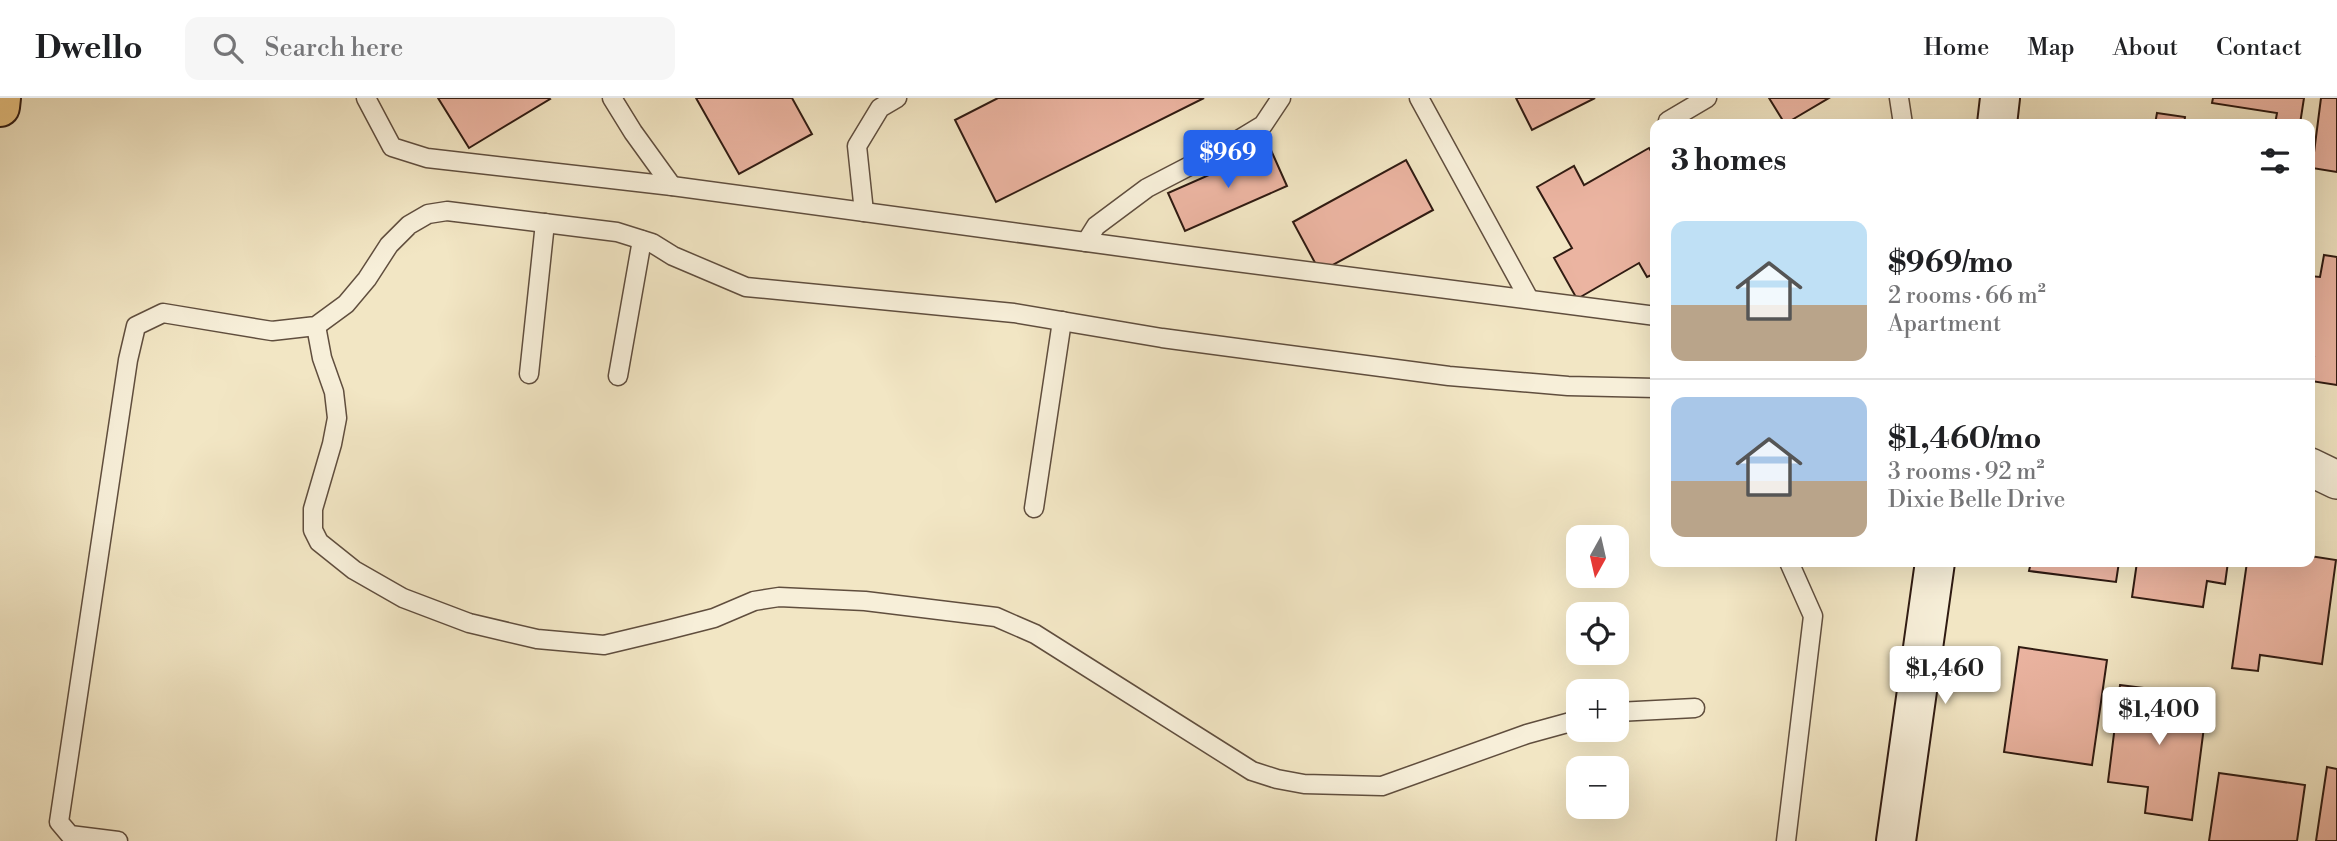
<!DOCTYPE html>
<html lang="en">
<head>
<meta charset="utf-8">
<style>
  :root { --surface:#fff; --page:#f6f6f6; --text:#202124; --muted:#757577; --line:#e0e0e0; --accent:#2563eb }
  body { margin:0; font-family:"Libre Bodoni",serif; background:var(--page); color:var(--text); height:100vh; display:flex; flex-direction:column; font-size:26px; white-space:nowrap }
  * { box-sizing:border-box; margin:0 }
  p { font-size:23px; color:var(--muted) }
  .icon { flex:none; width:38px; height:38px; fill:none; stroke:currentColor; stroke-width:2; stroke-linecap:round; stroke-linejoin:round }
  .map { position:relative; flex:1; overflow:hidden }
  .details { position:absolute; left:1650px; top:21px; width:665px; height:448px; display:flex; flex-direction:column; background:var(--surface); border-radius:14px; box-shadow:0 7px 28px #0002 }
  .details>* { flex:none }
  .needle { width:46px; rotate:188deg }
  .controls { position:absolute; left:1566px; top:427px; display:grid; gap:14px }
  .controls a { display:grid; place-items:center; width:63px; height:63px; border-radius:14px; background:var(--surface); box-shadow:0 7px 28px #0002; font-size:35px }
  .price { position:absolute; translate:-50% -60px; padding:0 16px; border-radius:7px; background:#fff; color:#222; font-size:23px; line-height:46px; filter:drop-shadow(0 2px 4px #0008) }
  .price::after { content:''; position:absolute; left:50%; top:42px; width:21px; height:16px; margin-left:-10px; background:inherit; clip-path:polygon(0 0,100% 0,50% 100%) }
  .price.selected { background:var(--accent); color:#fff }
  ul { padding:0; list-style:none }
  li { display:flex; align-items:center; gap:21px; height:175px; padding:0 21px }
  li+li { border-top:2px solid var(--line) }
  li span { display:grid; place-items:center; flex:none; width:196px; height:140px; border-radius:14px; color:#555 }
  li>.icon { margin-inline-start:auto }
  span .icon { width:84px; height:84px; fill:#fffc; stroke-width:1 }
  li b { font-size:30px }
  h2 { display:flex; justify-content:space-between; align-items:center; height:84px; padding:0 21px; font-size:30px }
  header { display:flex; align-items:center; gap:42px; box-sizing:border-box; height:98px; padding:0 35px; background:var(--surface); border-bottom:2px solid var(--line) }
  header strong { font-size:33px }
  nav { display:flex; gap:38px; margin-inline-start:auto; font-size:24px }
  .search { width:490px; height:63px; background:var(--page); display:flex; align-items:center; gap:18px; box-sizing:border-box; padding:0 24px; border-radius:14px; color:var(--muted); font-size:26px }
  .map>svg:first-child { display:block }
  .building { fill:#ebb4a1; stroke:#301b12; stroke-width:2 }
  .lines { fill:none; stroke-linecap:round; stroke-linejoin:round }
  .lane-casing { stroke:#604e3e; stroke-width:21 }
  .street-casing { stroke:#604e3e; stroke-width:40 }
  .secondary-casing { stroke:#301b12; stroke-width:42 }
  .primary-casing { stroke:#301b12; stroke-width:42 }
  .lane { stroke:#f7efd9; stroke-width:18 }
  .street { stroke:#f7efd9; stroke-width:37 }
  .secondary { stroke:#f7efd9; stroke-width:38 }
  .primary { stroke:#e9c382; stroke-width:38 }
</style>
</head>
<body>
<header>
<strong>Dwello</strong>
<div class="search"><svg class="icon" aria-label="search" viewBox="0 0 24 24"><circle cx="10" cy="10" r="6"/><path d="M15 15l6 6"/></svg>Search here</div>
<nav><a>Home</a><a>Map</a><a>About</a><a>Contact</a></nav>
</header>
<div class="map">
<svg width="2337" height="743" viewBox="0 0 2337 743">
  <rect width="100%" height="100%" fill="#f2e6c4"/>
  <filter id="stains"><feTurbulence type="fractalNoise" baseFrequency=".00286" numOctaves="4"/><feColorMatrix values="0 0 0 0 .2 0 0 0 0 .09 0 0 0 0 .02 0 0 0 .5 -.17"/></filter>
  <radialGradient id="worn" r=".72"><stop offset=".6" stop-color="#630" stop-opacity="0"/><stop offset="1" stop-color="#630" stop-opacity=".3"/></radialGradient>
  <!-- building -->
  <g class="building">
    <polygon points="438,0 549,0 550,1 469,50"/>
    <polygon points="696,0 792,0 812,36 739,76"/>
    <polygon points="998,0 1204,0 996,104 955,22"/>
    <polygon points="1516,0 1595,0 1532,32"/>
    <polygon points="1769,0 1829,0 1785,26"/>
    <polygon points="2213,0 2304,0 2300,26 2275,26 2277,15 2212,5"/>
    <polygon points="2321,0 2337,0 2337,74 2312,70"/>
    <polygon points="2157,15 2185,19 2184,26 2155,26"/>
    <polygon points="1270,50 1287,88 1185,133 1168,95"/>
    <polygon points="1649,50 1656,61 1656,96 1653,97 1656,102 1656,175 1647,179 1639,165 1577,201 1554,160 1572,150 1537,89 1574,68 1584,87"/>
    <polygon points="1406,62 1433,112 1320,174 1293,124"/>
    <polygon points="2324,157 2337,159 2337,287 2311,283 2314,259 2310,259 2310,178 2320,179"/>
    <polygon points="2310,458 2336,462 2322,566 2260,557 2258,573 2232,570 2247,464 2310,464"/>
    <polygon points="2031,464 2119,464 2116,484 2029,473"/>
    <polygon points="2137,464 2228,464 2225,486 2207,483 2203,509 2132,499"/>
    <polygon points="2019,549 2107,562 2092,667 2004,654"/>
    <polygon points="2120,587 2208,598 2192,722 2145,715 2148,689 2108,684"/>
    <polygon points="2327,669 2337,671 2337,743 2316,743"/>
    <polygon points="2219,675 2305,687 2297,743 2209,743"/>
  </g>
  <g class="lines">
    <!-- lane casing -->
    <g class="lane-casing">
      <g id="lane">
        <polyline points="366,0 392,49 427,60 672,88 1182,157 1656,218"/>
        <polyline points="612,0 633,34 672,88"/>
        <polyline points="1419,0 1529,201"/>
        <polyline points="1899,0 1903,26"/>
        <polyline points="1668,23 1707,0"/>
        <polyline points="864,114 857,48 880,10 897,0"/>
        <polyline points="1086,144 1096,128 1147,90 1230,47 1263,27 1281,0"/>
        <polyline points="316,228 322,260 334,294 337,320 332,346 313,411 313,432 319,444 354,472 403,500 469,525 537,541 604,547 667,532 714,520 754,503 779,499 865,503 996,519 1035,536 1252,673 1277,681 1304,686 1382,688 1527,636 1578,622"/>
        <polyline points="529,276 545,125"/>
        <polyline points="618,278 642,142"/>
        <polyline points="1034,410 1062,223"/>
        <polyline points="1617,614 1695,610"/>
        <polyline points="118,743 70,737 59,724 128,262 136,228 163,215 272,233 316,228 346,206 367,181 389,147 409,127 428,116 447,113 617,134 652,145 673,158 746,189 1014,215 1162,240 1449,278 1568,288 1656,290"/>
        <polyline points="1786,743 1813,518 1789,464"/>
      </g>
    </g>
    <!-- street casing -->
    <g class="street-casing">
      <polyline id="street" points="2310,369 2337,382"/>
    </g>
    <!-- secondary casing -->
    <g class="secondary-casing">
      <g id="secondary">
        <polyline points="1997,26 2000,0"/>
        <polyline points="1896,743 1935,464"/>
      </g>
    </g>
    <!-- primary casing -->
    <g class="primary-casing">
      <polyline id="primary" points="0,9 1,0"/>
    </g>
    <!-- lane -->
    <use href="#lane" class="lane"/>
    <!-- street -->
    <use href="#street" class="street"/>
    <!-- secondary -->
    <use href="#secondary" class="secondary"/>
    <!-- primary -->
    <use href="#primary" class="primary"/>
  </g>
  <rect width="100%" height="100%" filter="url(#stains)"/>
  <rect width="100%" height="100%" fill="url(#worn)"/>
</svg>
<div class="controls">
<a><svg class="needle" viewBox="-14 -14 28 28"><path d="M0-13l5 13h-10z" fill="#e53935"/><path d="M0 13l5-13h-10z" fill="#757577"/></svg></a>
<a><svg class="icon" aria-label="locate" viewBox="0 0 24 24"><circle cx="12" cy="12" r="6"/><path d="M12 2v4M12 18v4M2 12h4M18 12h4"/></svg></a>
<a>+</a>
<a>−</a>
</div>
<b class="price selected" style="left:1228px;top:92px">$969</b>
<b class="price" style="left:1945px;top:608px">$1,460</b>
<b class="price" style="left:2159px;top:649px">$1,400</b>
<section class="details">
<h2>3 homes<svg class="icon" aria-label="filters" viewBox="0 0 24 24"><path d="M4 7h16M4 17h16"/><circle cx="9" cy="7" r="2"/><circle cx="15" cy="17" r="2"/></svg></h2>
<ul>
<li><span style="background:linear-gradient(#bfe0f5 60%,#b9a48a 0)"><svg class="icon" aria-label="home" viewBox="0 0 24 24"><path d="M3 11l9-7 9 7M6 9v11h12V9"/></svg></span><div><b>$969/mo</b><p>2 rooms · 66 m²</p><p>Apartment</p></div></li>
<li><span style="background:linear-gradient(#a9c7e8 60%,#b9a48a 0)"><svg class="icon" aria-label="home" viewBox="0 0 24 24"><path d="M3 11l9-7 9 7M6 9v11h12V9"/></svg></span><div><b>$1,460/mo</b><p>3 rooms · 92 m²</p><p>Dixie Belle Drive</p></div></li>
</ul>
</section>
</div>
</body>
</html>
